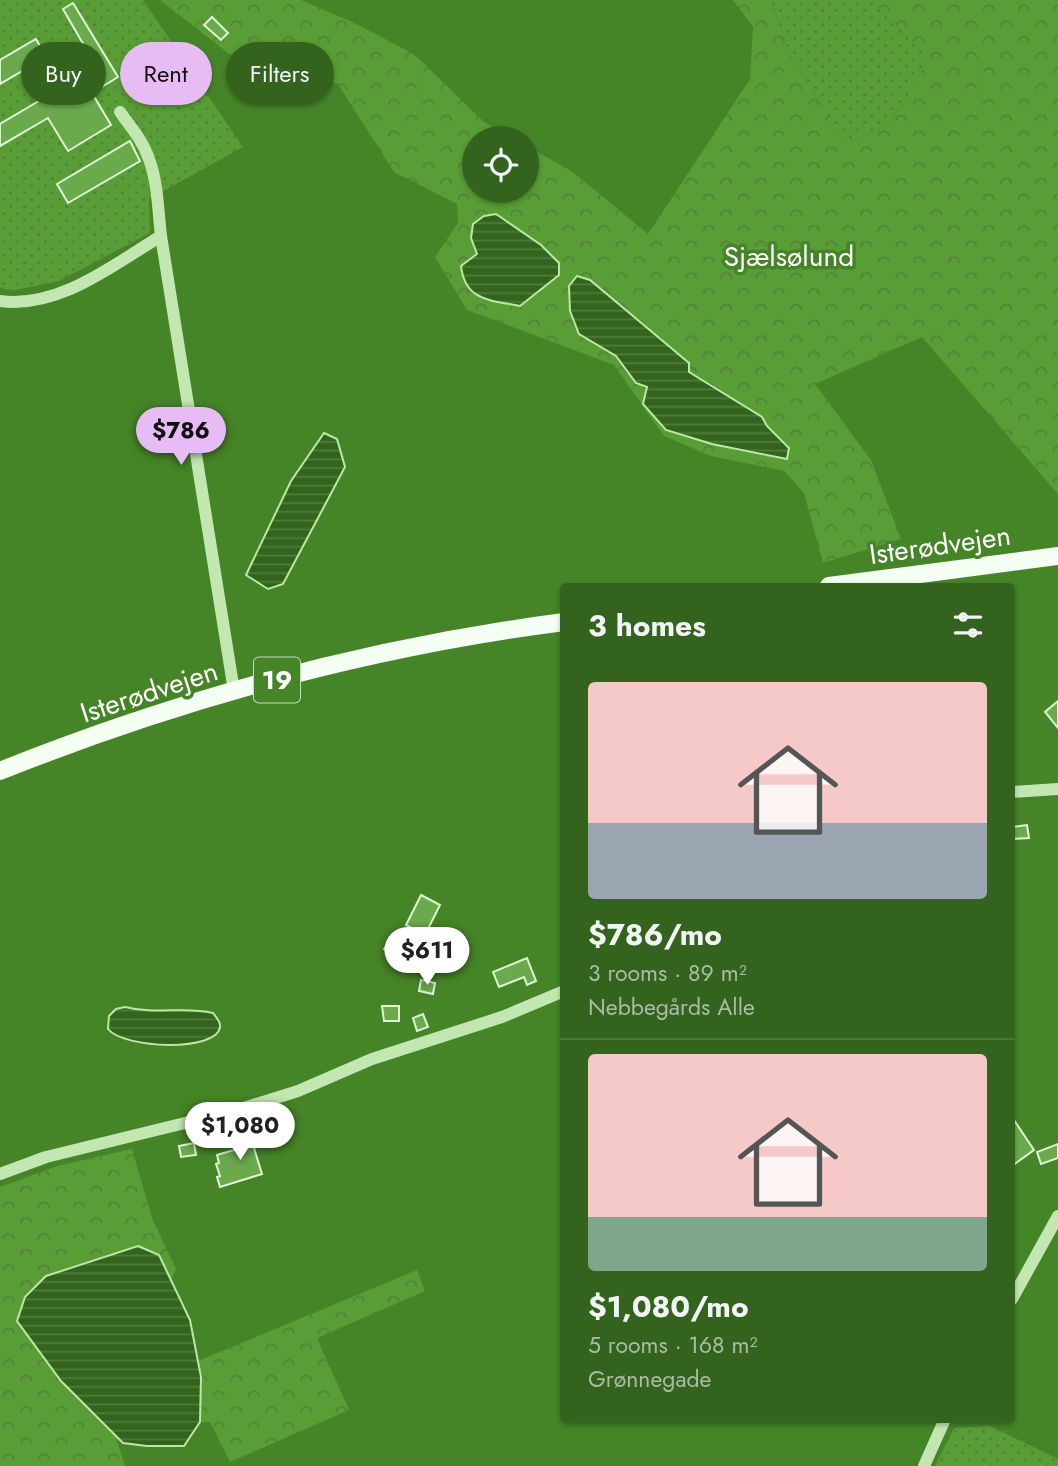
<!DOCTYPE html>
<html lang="en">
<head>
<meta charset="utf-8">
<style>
  :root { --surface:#34631d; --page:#3c6926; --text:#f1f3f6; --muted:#a9bca4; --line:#4e773b; --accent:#e7bbf3 }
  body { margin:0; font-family:Jost,sans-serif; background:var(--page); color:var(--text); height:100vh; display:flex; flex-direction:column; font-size:26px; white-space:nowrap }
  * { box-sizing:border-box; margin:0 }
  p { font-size:23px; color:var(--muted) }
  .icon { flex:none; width:38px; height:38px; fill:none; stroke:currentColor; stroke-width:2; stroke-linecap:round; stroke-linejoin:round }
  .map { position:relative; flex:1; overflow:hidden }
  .details { position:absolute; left:560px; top:583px; width:455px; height:840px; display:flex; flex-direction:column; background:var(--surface); border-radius:7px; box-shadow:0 2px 5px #0004 }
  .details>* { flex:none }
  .top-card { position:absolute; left:21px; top:42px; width:434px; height:63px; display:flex; gap:14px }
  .fabs { position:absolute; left:462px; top:126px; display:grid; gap:14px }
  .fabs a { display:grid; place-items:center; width:77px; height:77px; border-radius:50%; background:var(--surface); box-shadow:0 2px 5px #0004; font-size:35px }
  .price { position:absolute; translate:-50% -60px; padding:0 16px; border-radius:24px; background:#fff; color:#222; font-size:23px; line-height:46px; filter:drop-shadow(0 2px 4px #0008) }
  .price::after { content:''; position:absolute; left:50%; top:42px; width:21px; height:16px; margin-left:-10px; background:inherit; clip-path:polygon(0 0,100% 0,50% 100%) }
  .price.active { background:var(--accent); color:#111 }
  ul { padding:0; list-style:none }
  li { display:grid; align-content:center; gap:14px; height:371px; padding:0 28px }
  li+li { border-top:2px solid var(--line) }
  li span { display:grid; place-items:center; height:217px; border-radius:7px; color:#555 }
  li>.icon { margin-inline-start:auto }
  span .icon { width:126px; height:126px; fill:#fffc; stroke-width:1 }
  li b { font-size:30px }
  h2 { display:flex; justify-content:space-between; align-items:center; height:84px; padding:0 28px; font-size:30px }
  .chip { padding:0 24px; border-radius:32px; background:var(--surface); box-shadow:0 2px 5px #0004; font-size:24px; line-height:63px }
  .chip.active { background:var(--accent); color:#111 }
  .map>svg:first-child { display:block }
  .grass { fill:url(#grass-dots) }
  .forest { fill:url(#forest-crowns); fill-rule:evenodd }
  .water { fill:url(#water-rules); stroke:#bce8a5; stroke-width:2 }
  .building { fill:#6aaa4c; stroke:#dff6d4; stroke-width:2 }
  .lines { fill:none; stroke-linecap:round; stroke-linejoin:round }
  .minor { stroke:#c3e7b1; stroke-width:12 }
  .major { stroke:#f5fef2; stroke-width:18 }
  .labels { text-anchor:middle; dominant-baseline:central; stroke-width:7; stroke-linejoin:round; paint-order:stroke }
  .shield { fill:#458427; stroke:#c7dabe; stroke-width:2 }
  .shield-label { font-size:26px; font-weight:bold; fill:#fff }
  .park-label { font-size:28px; fill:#fcfefb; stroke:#458427 }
  .street-label { font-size:28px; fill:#fff; stroke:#458427 }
</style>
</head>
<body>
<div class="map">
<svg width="1058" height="1466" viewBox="0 0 1058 1466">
  <defs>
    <pattern id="grass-dots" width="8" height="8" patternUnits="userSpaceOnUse" patternTransform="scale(1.75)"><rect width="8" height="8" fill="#589d35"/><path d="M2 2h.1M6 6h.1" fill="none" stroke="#54813d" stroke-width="1.8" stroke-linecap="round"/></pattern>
    <pattern id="forest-crowns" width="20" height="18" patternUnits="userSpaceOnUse" patternTransform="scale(1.75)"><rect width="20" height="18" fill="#589d35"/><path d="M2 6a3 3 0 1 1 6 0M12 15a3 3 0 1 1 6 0" fill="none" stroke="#54813d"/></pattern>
    <pattern id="water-rules" width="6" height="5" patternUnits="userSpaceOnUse" patternTransform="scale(1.75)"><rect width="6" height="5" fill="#32641c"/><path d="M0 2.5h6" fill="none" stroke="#517b3e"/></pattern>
  </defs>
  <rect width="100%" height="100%" fill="#458427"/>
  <!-- grass -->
  <g class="grass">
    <polygon points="0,0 143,0 243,147 149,199 150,233 59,281 10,291 0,287"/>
    <polygon points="771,0 872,0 923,53 927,62 892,122 859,139 842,138 789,53"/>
    <polygon points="990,1426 1058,1459 1058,1466 935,1466 954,1428"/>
  </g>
  <!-- forest -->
  <g class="forest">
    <path d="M 160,0 L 301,0 L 352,22 L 414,54 L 484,122 L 513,138 L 474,138 L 474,191 L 527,191 L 527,146 L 573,172 L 648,234 L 750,79 L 753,27 L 733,0 L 771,0 L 789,53 L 842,138 L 859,139 L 892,122 L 927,62 L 923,53 L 872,0 L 1058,0 L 1058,494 L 922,337 L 815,384 L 871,460 L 901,539 L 823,563 L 804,493 L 784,471 L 711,456 L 664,436 L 614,365 L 467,310 L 435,257 L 458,223 L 457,204 L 394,172 L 338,84 L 237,60 ZM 496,214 L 541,245 L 558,263 L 559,275 L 520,306 L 461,266 L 477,254 ZM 590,280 L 688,363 L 689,372 L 762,417 L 767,426 L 789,448 L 787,458 L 712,444 L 647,388 C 613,374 601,312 590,280 Z"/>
    <polygon points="132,1149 152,1218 176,1269 171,1280 159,1255 86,1264 46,1276 17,1321 61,1381 116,1437 125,1466 0,1466 0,1187 57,1166"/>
    <polygon points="417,1270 425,1291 317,1338 349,1410 230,1462 210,1422 200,1422 201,1377 198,1361"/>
  </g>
  <!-- water -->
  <g class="water">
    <path d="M 496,214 L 541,245 L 559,263 L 559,275 L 520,306 C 490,300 465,301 461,266 L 477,254 L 471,238 L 473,224 L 484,216 Z"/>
    <polygon points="577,276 590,280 689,363 689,372 762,417 767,426 789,448 787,459 712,444 666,430 643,404 647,387 636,383 616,356 579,334 570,311 569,286"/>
    <polygon points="324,433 337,439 345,467 283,584 268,589 246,575 291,481"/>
    <path d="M 125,1007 C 156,1015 184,1006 213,1013 C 216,1017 221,1022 220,1027 C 217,1052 124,1049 108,1029 L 109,1016 L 116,1009 Z"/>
    <polygon points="138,1246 159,1255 190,1320 201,1377 200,1422 184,1446 147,1446 123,1443 61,1381 17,1321 25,1297 46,1276"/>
  </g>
  <!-- building -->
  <g class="building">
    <polygon points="73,3 118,77 92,93 111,125 68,151 48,118 0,146 0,124 88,72 76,52 85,47 63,9"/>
    <polygon points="212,17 228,33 221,40 204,25"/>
    <polygon points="36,39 46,57 0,84 0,60"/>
    <polygon points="130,141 140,161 68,203 57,184"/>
    <polygon points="1058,701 1058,728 1045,712"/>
    <polygon points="1027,825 1029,838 1012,839 1012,827"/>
    <polygon points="421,895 440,905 425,935 406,925"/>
    <polygon points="395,933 403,939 392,955 384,949"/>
    <polygon points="527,958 536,981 527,985 524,977 499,987 493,972"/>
    <polygon points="421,980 435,983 433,994 419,991"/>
    <polygon points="382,1006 399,1006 399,1021 384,1021"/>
    <polygon points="423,1014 428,1027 417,1031 413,1018"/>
    <polygon points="1012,1117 1034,1150 1012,1166"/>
    <polygon points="261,1135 264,1144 254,1148 262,1174 220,1187 217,1177 220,1176 216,1164 219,1163 217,1155 234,1150 232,1142"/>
    <polygon points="194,1143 196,1155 181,1157 179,1146"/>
    <polygon points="1058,1144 1058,1158 1041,1164 1037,1152"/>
  </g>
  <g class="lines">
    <!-- minor -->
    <g class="minor">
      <polyline points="161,236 234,691"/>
      <path d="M 0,301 C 59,309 113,265 161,236 C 158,211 158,183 149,159 C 143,141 131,127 120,112"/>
      <polyline points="1012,792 1058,789"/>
      <polyline points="0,1174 46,1157 234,1111 298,1091 372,1059 502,1017 564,991"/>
      <polyline points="1012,1299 1058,1216"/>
      <polyline points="924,1466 945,1419"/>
    </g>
    <!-- major -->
    <g class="major">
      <polyline points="829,586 1058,556"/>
      <path d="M 0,771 C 180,699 371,647 564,622"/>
    </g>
  </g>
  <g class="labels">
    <!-- shield labels -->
    <rect class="shield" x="254" y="657.5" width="46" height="45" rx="5"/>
    <g class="shield-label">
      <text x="277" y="680">19</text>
    </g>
    <!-- park labels -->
    <g class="park-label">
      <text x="789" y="256">Sjælsølund</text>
    </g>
    <!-- street labels -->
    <g class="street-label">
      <text transform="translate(940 545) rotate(-8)">Isterødvejen</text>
      <text transform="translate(149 692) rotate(-18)">Isterødvejen</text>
    </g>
  </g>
</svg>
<div class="fabs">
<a><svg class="icon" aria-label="locate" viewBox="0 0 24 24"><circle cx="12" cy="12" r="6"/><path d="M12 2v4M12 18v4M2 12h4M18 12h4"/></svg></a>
</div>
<b class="price active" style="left:181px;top:467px">$786</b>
<b class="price" style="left:427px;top:987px">$611</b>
<b class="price" style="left:240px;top:1162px">$1,080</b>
<div class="top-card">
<a class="chip">Buy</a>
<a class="chip active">Rent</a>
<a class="chip">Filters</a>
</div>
<section class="details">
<h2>3 homes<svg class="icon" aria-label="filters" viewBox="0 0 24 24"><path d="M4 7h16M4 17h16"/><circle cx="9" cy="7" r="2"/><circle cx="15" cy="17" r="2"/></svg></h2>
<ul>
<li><span style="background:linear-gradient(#f6c9c9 65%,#9aa5b1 0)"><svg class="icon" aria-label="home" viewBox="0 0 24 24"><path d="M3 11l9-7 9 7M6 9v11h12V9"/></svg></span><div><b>$786/mo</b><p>3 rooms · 89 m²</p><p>Nebbegårds Alle</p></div></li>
<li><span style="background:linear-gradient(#f6c9c9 75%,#7fa58c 0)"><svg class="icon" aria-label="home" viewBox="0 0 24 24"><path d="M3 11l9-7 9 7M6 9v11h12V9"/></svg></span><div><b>$1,080/mo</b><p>5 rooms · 168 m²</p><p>Grønnegade</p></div></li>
</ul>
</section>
</div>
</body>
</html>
